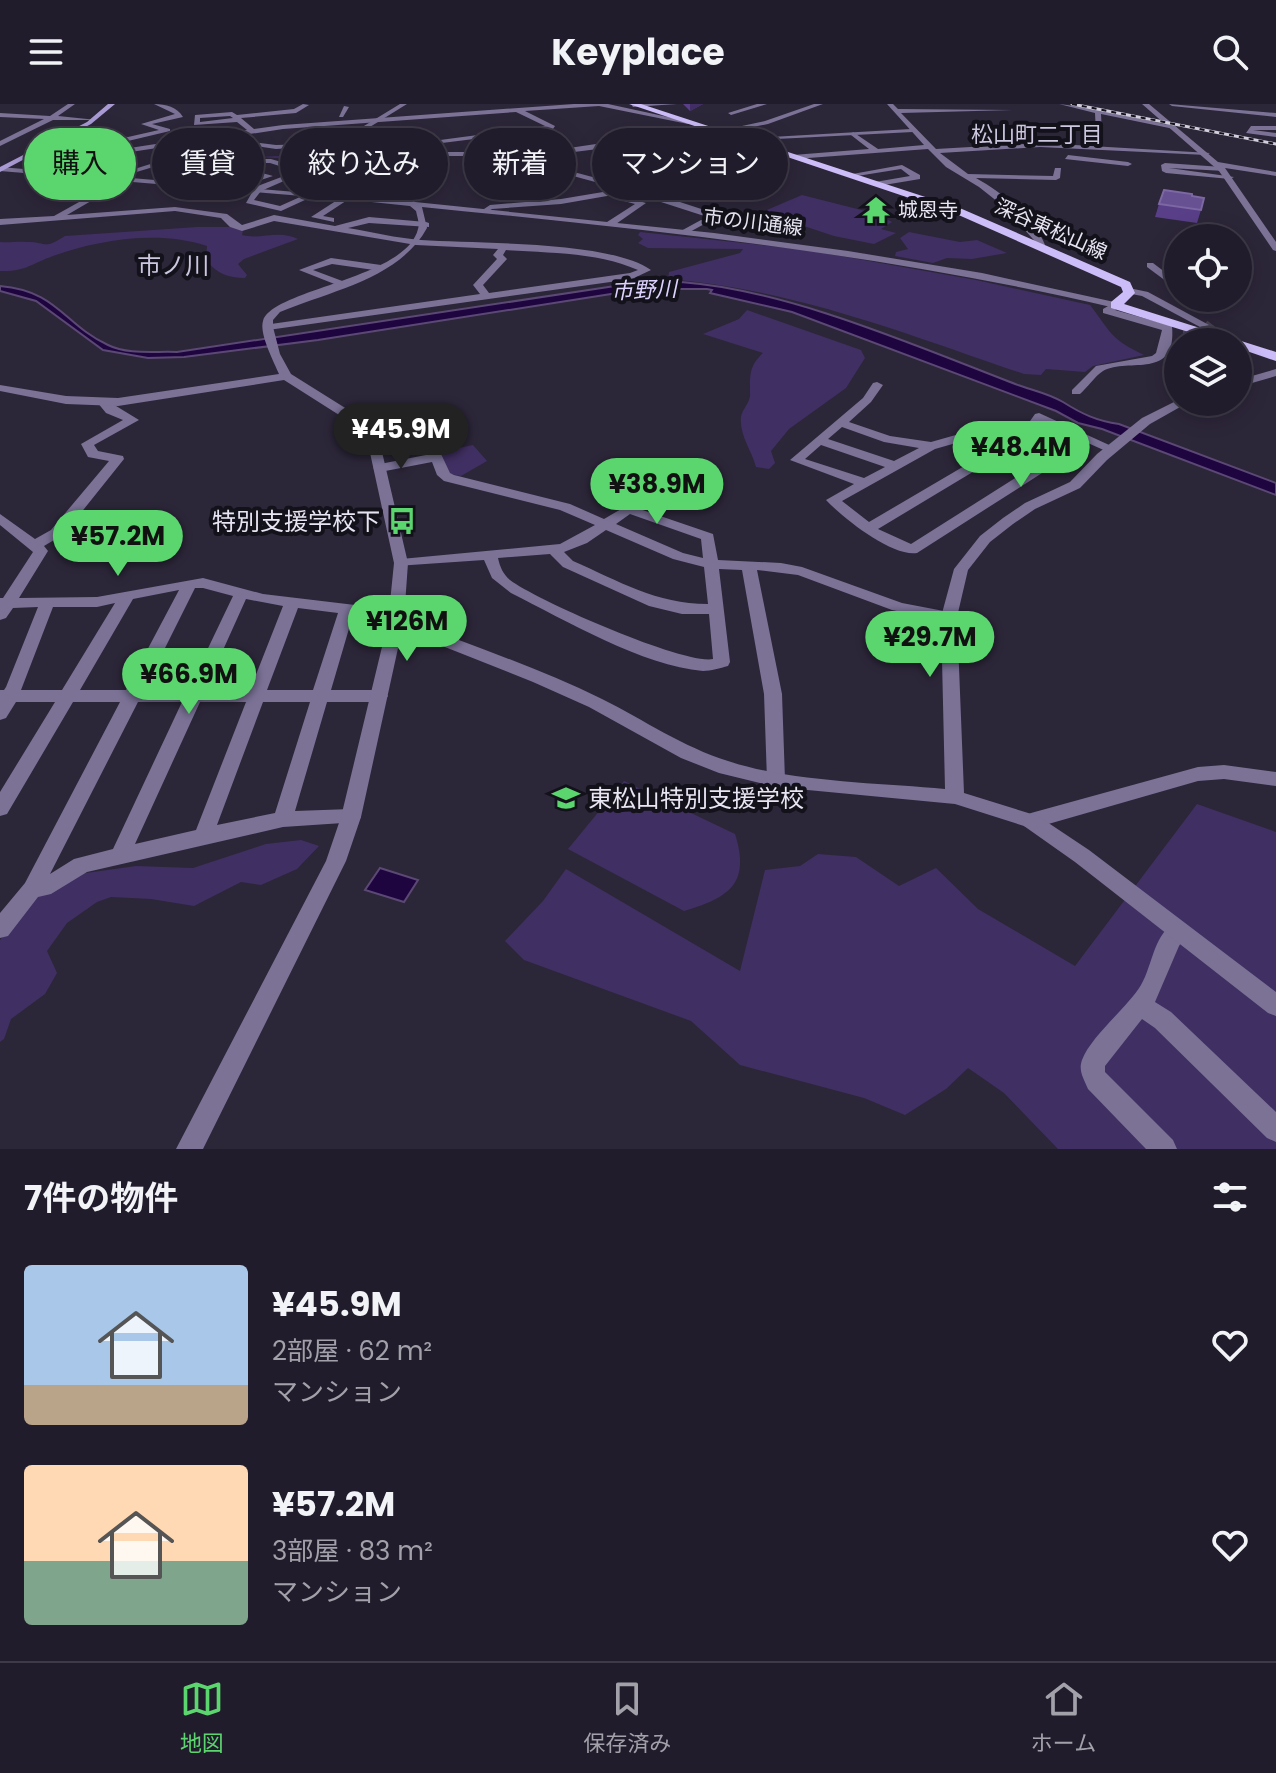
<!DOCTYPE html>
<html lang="ja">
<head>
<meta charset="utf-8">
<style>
  :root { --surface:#211c2b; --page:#2d2937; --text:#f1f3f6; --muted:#a2a1a9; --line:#3e3a47; --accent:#5bd56e }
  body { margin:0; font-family:Poppins,"Noto Sans JP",sans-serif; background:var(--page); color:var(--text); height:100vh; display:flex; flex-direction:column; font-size:30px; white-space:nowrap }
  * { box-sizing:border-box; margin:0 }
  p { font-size:26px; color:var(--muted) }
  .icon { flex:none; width:44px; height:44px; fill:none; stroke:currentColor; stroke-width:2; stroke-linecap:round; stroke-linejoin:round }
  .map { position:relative; height:1045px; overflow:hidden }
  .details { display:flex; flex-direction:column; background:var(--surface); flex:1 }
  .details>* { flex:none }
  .hud { position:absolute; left:24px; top:24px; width:800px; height:72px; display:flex; gap:16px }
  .buttons { position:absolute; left:1164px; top:120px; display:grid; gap:16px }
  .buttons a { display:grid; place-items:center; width:88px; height:88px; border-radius:50%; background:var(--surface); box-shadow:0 4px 20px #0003,0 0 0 2px var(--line); font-size:40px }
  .price { position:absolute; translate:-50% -68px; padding:0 18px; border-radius:28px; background:var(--accent); color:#111; font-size:26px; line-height:52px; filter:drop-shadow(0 2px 4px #0008) }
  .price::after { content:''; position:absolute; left:50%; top:48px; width:24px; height:18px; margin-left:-12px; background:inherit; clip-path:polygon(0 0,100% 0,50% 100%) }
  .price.selected { background:#222; color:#fff }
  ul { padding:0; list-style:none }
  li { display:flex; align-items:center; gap:24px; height:200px; padding:0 24px }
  li span { display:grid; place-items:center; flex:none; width:224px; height:160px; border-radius:8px; color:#555 }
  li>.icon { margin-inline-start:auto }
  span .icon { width:96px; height:96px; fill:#fffc; stroke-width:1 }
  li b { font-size:34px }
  h2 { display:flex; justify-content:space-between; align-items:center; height:96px; padding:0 24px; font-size:34px }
  .chip { padding:0 28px; border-radius:36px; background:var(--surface); box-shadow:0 4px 20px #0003,0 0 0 2px var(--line); font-size:28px; line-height:72px }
  .chip.selected { background:var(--accent); color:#111 }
  header { display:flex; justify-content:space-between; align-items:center; height:104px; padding:0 24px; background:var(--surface); font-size:36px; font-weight:700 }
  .tabs { display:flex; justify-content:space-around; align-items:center; height:112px; border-top:2px solid var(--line); background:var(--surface); font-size:22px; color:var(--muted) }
  .tabs a { display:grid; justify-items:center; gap:4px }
  .tabs .selected { color:var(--accent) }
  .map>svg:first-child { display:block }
  .green { fill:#402f62 }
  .water { fill:#1e053f; stroke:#5b4875; stroke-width:2 }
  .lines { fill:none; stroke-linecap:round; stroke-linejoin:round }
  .minor-tunnel { stroke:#484355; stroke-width:11; stroke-dasharray:11 6; stroke-linecap:butt }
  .minor { fill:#7b7296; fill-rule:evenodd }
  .tertiary { fill:#7b7296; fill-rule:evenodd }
  .secondary { fill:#a99ad4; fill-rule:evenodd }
  .primary { fill:#ccbcf8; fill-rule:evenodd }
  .rail-casing { stroke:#d2cedc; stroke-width:3 }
  .rail { stroke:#13111a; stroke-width:2; stroke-dasharray:5; stroke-linecap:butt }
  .wall { fill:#593f88 }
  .shaded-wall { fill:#402e64 }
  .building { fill:#685193; stroke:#7c68a2; stroke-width:2 }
  .labels { text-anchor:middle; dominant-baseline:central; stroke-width:8; stroke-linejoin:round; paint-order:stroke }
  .far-poi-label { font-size:20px; fill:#e8e5f2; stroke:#13111a; text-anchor:start }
  .far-street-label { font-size:20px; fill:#e8e5f2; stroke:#13111a }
  .far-neighbourhood-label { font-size:22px; fill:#ccc6df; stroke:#13111a }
  .far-water-label { font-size:22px; font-style:italic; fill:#ddd2fe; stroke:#13111a }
  .far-quarter-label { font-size:24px; fill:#ccc6df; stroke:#13111a }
  .poi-label { font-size:24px; fill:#e8e5f2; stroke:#13111a; text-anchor:end }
</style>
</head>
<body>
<header><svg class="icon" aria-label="menu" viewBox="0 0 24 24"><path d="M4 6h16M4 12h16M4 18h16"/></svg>Keyplace<svg class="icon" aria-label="search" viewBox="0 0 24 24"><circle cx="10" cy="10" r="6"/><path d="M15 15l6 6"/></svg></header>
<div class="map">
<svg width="1276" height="1045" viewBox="0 0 1276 1045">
  <rect width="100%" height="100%" fill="#2c2639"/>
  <!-- green -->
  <g class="green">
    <polygon points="341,49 344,50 342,53 349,53 360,62 344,65 298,60 301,57 295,55 257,53"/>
    <polygon points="802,91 877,110 892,118 881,125 896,129 874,140 834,132 762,108"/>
    <path d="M 197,123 L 230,123 L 243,126 L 242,131 C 262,136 278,125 298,135 L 244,155 L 238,160 L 247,171 L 245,174 C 228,174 216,169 206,156 L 207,142 C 161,126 99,135 53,152 C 31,160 25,168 0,167 L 0,138 C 10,139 18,137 27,138 C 48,138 43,146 65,132 Z"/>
    <path d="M 640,128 L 807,146 L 976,176 L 1090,201 C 1111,228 1110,235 1144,251 L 1093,262 L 1085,268 L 1046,265 L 1041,271 L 1024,270 C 903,229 797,186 668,175 L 669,168 L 740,149 L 743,145 L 648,144 L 638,139 L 643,135 L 638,131 Z"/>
    <polygon points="909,128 960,138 977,136 1007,149 972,155 947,154 933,159 895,152 896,148 908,145 900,134"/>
    <path d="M 747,206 L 861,246 L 865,254 L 846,284 L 789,325 L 771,347 L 775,359 L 769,365 L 756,363 C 752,347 739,331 741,313 C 742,305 751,298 750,289 C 750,271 749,262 763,249 L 703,230 L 739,215 Z"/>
    <polygon points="473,341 487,357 461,372 450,370 439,348"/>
    <path d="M 624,677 L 735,730 C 751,780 728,794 684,807 L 568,745 Z"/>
    <polygon points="1197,700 1276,728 1276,1045 1058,1045 1004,989 968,964 946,985 905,1011 864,994 740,961 691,917 524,856 505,837 543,797 566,765 740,867 765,766 800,762 818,750 856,753 899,782 936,764 978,805 1075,862"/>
    <polygon points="301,736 319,742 297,765 261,781 241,778 194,802 151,795 111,793 97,798 67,819 47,847 57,869 45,890 11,915 4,935 0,938 0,836 37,789 79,770 136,762 193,764 266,740"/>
  </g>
  <!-- water -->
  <g class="water">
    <path d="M 681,178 C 789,186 916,242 1018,281 C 1032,286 1050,290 1063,298 C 1082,310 1097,317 1119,320 L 1276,379 L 1276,391 L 1102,325 L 1078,319 L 1056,307 L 792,208 L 710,189 L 712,186 L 707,185 L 658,185 L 611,190 L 318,236 L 184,253 L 148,254 L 103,246 L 36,197 L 0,187 L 0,182 C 58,187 63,220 108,241 C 128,251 155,247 177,248 L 615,182 Z"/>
    <polygon points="380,764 418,776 404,798 365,786"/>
  </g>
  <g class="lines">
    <!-- minor-tunnel -->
    <polyline class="minor-tunnel" points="1183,227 1214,229 1204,221"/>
    <!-- minor -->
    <g class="minor">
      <polygon points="68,0 75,0 58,12 97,16 53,16 0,42 0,37 44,15 0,13 0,9 50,12"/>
      <path d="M 154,0 C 166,0 177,3 183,13 L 152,20 L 170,25 L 170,27 L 128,37 L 66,29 L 69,27 L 128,33 L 159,26 L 141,20 L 175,10 Z"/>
      <path d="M 303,0 L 309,1 L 296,9 L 241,14 L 254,25 L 283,21 L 574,0 L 608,0 L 691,18 L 688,20 L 599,2 L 525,7 L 555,22 L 553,25 L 442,39 L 440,36 L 545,22 L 516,8 L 283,25 L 111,51 L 40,70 L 36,68 L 110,47 L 247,26 L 237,18 L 194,21 L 195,11 L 232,8 L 237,11 L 294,5 ZM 230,12 L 233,14 L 200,18 L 200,14 Z"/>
      <polygon points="631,0 677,0 633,3"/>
      <polygon points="757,0 767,0 731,11 728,9"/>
      <polygon points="814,0 823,0 768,20 717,30 714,28 765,17"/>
      <path d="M 887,0 L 893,0 L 898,5 L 1013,6 L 901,9 L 936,45 L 1040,39 L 1210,49 L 1206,51 L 1040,43 L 940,49 L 968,70 L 1053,72 L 1055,64 L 1061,64 L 1060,74 L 1056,76 L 976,74 C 1001,88 1035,114 1045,141 L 1041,144 L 1003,102 L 979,83 L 946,63 L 928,45 L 795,55 L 792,53 L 730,64 L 640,85 L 732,115 L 732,119 L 729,120 L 630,88 L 561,100 L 492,105 L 485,109 L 481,107 L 490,101 L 561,95 L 621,85 L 540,63 L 503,59 L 504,49 L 508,47 L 512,49 L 510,55 L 540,59 L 630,83 L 647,79 L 599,61 L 638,53 L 621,39 L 623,36 L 653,56 L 686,69 L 790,49 L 793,51 L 869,45 L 851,31 L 853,28 L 878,45 L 924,41 ZM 643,56 L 647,60 L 677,71 L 656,77 L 612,62 Z"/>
      <polygon points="1059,0 1098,5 1177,23 1174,25 1101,10 1102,30 1099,32 1096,30 1095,9"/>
      <polygon points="1169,0 1276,9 1276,13 1172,2"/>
      <polygon points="344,2 349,3 343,13 339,13"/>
      <polygon points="1251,22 1276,22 1276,26 1253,26 1276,29 1276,33 1246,29"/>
      <polygon points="406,29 412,37 427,38 409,41 403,33 342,36 339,34"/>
      <polygon points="230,35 276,41 339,39 343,41 276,45 228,38"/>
      <polygon points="431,46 438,48 427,61 351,54 355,52 425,57"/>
      <polygon points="1068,51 1128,58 1132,60 1128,62 1065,55"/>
      <polygon points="247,55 271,55 298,63 300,70 261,87 254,96 280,102 311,88 318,90 281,107 246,99 255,83 292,69 292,66 270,59 252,59 248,65 273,72 222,89 220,96 214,96 215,86 261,72 240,68"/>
      <polygon points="160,57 210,64 175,79 172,75 197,65 160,61 113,75 109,73"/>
      <polygon points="1165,59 1222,63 1225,67 1169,64 1234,73 1230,75 1166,69 1162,67 1161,61"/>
      <polygon points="902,61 920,71 920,75 878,82 875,78 910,72 901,65 851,73 847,71"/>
      <path d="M 369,63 L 375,66 L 375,70 L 334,76 L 317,67 ZM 360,68 L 335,72 L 330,69 Z"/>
      <polygon points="345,91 352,93 323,112 334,114 334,118 311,113"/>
      <polygon points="620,92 646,99 613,122 607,122 607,118 635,100 620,96"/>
      <path d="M 88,93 L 91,97 L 67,111 L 175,103 L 227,110 L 242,121 L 274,111 L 335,122 L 369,113 L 426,118 L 429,119 L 429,123 L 369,119 L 348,124 C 372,128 396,134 421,136 C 477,140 608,136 651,166 L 632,175 L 268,226 L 263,223 L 264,221 L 480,190 L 473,181 L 497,155 L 493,151 L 498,145 L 416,141 L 274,117 L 242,127 L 230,123 L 221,114 L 175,107 L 0,121 L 0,115 L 54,112 ZM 506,146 C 551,149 596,148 638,166 L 630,169 L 489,189 L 483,181 L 507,155 L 503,151 Z"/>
      <polygon points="701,116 708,118 686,130 679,128"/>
      <polygon points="331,154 381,161 386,164 381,167 332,160 313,166 345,178 347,180 342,183 299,166"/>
      <polygon points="1147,159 1153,159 1178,178 1178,186 1147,163"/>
      <polygon points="1129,184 1148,188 1209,221 1200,223 1142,192 1126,189 1124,187"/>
      <path d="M 1115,198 L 1120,201 L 1115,206 L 1172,222 C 1177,277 1129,253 1103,267 C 1095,272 1087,284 1080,290 L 1072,290 L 1072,286 L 1096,262 L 1152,252 L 1156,249 L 1162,226 L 1103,209 L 1103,205 Z"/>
      <path d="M 877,278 L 883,281 L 871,298 L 849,318 L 890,332 L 931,338 L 977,325 L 1023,327 L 1035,310 L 1039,309 L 1118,345 L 1112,349 L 1108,348 L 1041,318 L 1030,334 L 1020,340 L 1053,356 L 1053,362 L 917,449 C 892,453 843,414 826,396 L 854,380 L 790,356 L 863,294 L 873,279 ZM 842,323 L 884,338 L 919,344 L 894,357 L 828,335 ZM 977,333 L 1012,334 L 869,418 L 842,397 L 935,345 ZM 821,341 L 885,363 L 864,374 L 805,355 ZM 1011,345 L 1039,359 L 911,440 L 878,425 Z"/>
      <path d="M 103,294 L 139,316 L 94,341 L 98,347 L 123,352 L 124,355 L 64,430 L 44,442 L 48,447 L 19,494 L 97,493 L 203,474 L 263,490 L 397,506 L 405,511 L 397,516 L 353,511 L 331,586 L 379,586 L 385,588 L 388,592 L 385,596 L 379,598 L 327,598 L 295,707 L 351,705 L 358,708 L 361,713 L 358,718 L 283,723 L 87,768 L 51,790 L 38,793 L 8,832 L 0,834 L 0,809 L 25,779 L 120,598 L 73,598 L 7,710 L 0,712 L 0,688 L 55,598 L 16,598 L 6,614 L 0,616 L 0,586 L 4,586 L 6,583 L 38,503 L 13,504 L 6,514 L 0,516 L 0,494 L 3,494 L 33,448 L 0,421 L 0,410 L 35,435 L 51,426 L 109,357 L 88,353 L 81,340 L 123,316 L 106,309 L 97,298 ZM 195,484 L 203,484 L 233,492 L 188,586 L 144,586 ZM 179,486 L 126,586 L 80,586 L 133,495 ZM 246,495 L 283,502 L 250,586 L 205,586 ZM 115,499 L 62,586 L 21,586 L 53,503 L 97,503 ZM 298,504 L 338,509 L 313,586 L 267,586 ZM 138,598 L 182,598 L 113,745 L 74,755 L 50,770 ZM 200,598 L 246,598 L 196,726 L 135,740 ZM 263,598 L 310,598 L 275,709 L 217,721 Z"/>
      <path d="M 436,349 L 441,350 L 450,369 L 454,371 L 570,400 L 604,415 L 628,401 L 713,430 L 718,456 L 781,459 L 802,463 L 902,499 L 949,508 L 957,513 L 949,518 L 892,506 L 798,471 L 757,466 L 782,590 L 785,676 L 783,681 L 776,683 L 769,681 L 767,676 L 764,590 L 742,466 L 719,465 L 730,558 L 728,562 C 720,564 711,567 703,567 C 643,562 565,516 511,489 L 492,474 L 484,456 L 396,462 L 394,459 L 401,455 L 560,440 L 595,421 L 560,406 L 444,377 L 437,371 L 432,358 L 380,368 L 373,364 L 380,360 ZM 630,410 L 701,435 L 703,454 L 683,449 L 616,420 ZM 606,426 L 673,455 L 704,463 L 708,500 C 656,500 619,477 573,457 L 564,448 L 587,439 ZM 550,450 L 563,463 L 649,502 L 682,510 L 709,510 L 713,555 C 684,561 536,496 510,476 C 503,470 500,463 498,454 Z"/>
      <polygon points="1224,661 1276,668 1276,682 1224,675 1198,677 1031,725 1024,722 1021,717 1024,712 1031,709 1198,663"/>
      <path d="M 1178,818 L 1186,820 L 1189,827 L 1179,842 L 1155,898 L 1171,908 L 1276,1008 L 1276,1038 L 1267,1034 L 1155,924 L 1142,915 L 1105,962 L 1105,968 L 1173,1036 L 1177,1045 L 1146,1045 L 1088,985 C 1084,975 1078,967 1082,956 C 1091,932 1127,904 1141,881 C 1153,861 1154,826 1178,818 Z"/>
    </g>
    <!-- tertiary -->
    <g class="tertiary">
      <path d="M 400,0 L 407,0 L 344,39 L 354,48 L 542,48 L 623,36 L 723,27 L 726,29 L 542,52 L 359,52 L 415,98 L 714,129 L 848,147 L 982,169 L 1119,199 L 1120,201 L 1115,204 C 887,150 654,126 422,103 L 427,124 C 399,175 330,187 280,208 L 273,216 L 273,223 L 280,250 L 291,270 L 366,317 L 379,335 L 408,459 L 404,515 C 470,541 539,564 602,595 C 644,616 683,643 728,657 C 791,678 878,679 945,685 L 941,513 L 954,465 L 980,432 L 1003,414 L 1025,399 L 1070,378 L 1097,350 L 1142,314 L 1178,296 L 1178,298 L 1189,298 L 1150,320 L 1107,356 L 1080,384 L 1035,405 L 1013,420 L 990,438 L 968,466 L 957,513 L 964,689 L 1038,712 L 1089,746 L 1276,888 L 1276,912 L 1268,909 L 1075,758 L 1024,722 L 955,700 L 776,683 L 719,669 L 681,654 L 589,603 L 533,578 L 402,526 L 361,713 L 346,757 L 203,1045 L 176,1045 L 326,757 L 341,713 L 388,518 L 394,459 L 367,335 L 358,323 L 284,276 L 118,302 L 66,300 L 0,287 L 0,281 L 66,292 L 118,294 L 279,270 C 274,258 259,230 263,217 C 272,185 406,175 418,125 C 420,120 417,112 416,107 L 410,102 L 362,97 L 0,67 L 0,63 L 404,97 L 336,39 Z"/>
      <polygon points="1142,0 1149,0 1218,58 1276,68 1276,72 1225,64 1276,138 1276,147 1273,146 1219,67"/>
      <polygon points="911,25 913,28 740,37 737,35"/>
      <polygon points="1276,265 1276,272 1238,283 1238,276"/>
    </g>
    <!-- secondary -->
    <polygon class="secondary" points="108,0 115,0 91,20 0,68 0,63 87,18"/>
    <!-- primary -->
    <polygon class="primary" points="629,0 641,0 962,105 1130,178 1135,189 1124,200 1276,248 1276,257 1238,244 1238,238 1221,238 1111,204 1111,198 1123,188 1121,183 954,109"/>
    <!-- rail casing -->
    <g class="rail-casing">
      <polyline id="rail" points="1072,0 1276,40"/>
    </g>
    <!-- rail -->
    <use href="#rail" class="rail"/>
  </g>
  <!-- wall -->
  <g class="wall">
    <polygon points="683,0 703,0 690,7"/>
    <polygon points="1192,92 1201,106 1197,119 1155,113 1159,100"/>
  </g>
  <!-- shaded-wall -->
  <polygon class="shaded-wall" points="690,0 703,0 690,7"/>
  <!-- building -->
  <polygon class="building" points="1164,86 1192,90 1192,92 1204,94 1201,106 1159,100"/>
  <!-- icons -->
  <defs>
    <g id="temple-bare" transform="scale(2.16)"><path d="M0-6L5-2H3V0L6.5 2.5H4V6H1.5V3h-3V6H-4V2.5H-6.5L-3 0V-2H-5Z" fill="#5bd56e" stroke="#13111a" stroke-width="2.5" paint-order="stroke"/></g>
    <g id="bus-bare" transform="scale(2.16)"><path d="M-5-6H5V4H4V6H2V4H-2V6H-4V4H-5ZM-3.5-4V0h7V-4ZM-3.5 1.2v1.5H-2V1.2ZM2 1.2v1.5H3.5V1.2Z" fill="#5bd56e" stroke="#13111a" stroke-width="2.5" paint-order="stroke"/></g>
    <g id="school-bare" transform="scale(2.16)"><path d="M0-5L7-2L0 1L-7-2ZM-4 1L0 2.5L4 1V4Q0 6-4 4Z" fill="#5bd56e" stroke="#13111a" stroke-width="2.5" paint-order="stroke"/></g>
  </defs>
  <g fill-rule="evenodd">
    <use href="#temple-bare" x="876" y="106"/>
    <use href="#bus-bare" x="402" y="417"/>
    <use href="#school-bare" x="566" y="694"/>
  </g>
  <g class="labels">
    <!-- far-poi labels -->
    <g class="far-poi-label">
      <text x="898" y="106">城恩寺</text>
    </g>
    <!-- far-street labels -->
    <g class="far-street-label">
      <text transform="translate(753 118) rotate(7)">市の川通線</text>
      <text transform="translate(1051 125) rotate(24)">深谷東松山線</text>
    </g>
    <!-- far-neighbourhood labels -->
    <g class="far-neighbourhood-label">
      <text x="1037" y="30">松山町二丁目</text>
    </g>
    <!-- far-water labels -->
    <g class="far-water-label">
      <text transform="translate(644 186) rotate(-2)">市野川</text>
    </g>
    <!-- far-quarter labels -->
    <g class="far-quarter-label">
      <text x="173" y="161">市ノ川</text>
    </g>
    <!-- poi labels -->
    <g class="poi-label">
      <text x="380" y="417">特別支援学校下</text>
      <text x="588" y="694" text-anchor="start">東松山特別支援学校</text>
    </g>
  </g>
</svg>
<div class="buttons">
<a><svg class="icon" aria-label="locate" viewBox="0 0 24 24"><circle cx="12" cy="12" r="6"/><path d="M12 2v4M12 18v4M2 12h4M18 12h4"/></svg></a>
<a><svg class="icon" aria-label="layers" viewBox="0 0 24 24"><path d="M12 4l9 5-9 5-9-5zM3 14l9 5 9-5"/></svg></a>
</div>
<b class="price selected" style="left:401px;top:367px">¥45.9M</b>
<b class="price" style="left:1021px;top:385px">¥48.4M</b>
<b class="price" style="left:657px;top:422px">¥38.9M</b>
<b class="price" style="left:118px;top:474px">¥57.2M</b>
<b class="price" style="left:407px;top:559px">¥126M</b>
<b class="price" style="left:930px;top:575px">¥29.7M</b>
<b class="price" style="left:189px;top:612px">¥66.9M</b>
<div class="hud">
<a class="chip selected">購入</a>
<a class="chip">賃貸</a>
<a class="chip">絞り込み</a>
<a class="chip">新着</a>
<a class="chip">マンション</a>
</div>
</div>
<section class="details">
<h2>7件の物件<svg class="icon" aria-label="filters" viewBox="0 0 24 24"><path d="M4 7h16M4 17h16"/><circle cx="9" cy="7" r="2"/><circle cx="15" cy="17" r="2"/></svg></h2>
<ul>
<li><span style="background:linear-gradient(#a9c7e8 75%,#b9a48a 0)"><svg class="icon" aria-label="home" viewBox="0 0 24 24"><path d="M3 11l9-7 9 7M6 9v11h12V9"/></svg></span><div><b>¥45.9M</b><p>2部屋 · 62 m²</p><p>マンション</p></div><svg class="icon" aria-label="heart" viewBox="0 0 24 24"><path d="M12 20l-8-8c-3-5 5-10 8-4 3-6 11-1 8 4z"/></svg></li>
<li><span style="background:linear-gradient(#ffd9b3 60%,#7fa58c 0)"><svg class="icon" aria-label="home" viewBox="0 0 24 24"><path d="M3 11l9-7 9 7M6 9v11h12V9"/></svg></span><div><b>¥57.2M</b><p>3部屋 · 83 m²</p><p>マンション</p></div><svg class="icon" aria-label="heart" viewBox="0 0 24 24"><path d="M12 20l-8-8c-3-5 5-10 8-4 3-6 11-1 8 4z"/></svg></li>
</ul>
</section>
<nav class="tabs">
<a class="selected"><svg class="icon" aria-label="map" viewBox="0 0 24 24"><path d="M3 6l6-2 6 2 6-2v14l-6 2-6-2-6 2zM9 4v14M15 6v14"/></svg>地図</a>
<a><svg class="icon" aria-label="saved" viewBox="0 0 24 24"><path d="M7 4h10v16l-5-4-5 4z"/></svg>保存済み</a>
<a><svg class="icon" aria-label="home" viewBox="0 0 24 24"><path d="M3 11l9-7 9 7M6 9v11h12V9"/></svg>ホーム</a>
</nav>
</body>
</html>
